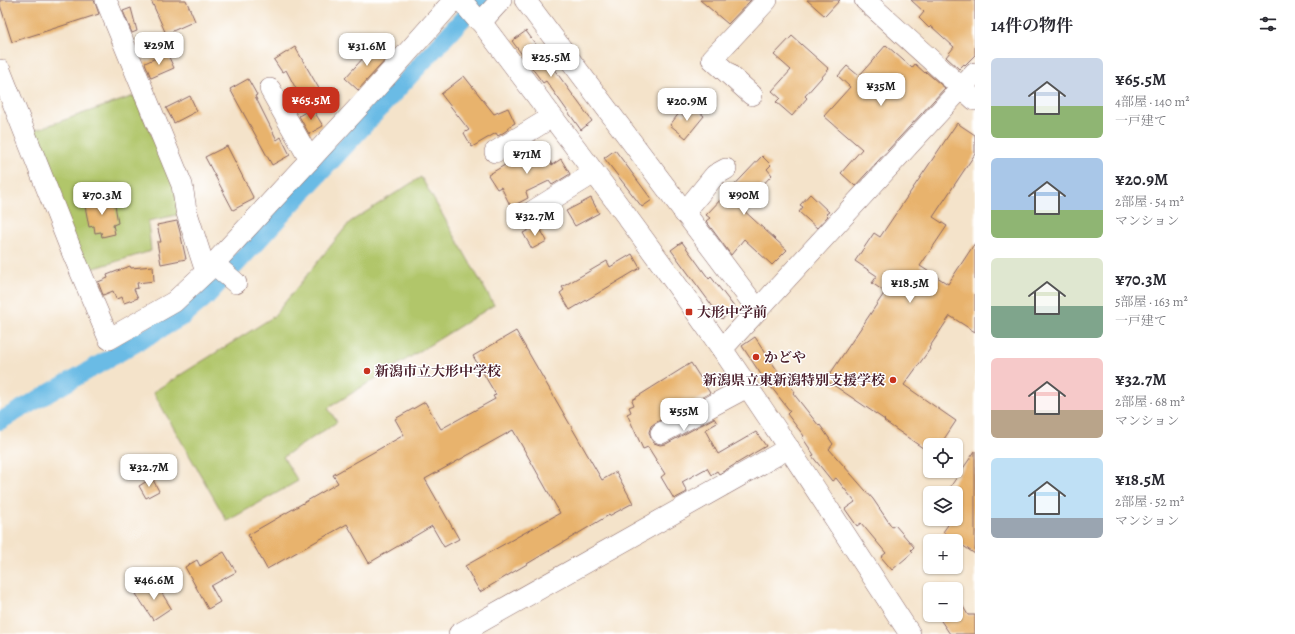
<!DOCTYPE html>
<html lang="ja">
<head>
<meta charset="utf-8">
<style>
  :root { --surface:#fff; --page:#f2f2f3; --text:#2b2b33; --muted:#7c7c81; --accent:#c8321e }
  body { margin:0; font-family:Alegreya,"Noto Serif JP",serif; background:var(--page); color:var(--text); height:100vh; display:flex; flex-direction:column; font-size:15px; white-space:nowrap }
  * { box-sizing:border-box; margin:0 }
  p { font-size:13px; color:var(--muted) }
  .icon { flex:none; width:22px; height:22px; fill:none; stroke:currentColor; stroke-width:2; stroke-linecap:round; stroke-linejoin:round }
  .map { position:relative; flex:1; overflow:hidden }
  .side { display:flex; flex-direction:column; background:var(--surface); width:320px }
  .side>* { flex:none }
  .tools { position:absolute; left:923px; top:438px; display:grid; gap:8px }
  .tools a { display:grid; place-items:center; width:40px; height:40px; border-radius:6px; background:var(--surface); box-shadow:0 1px 3px #0004; font-size:20px }
  .price { position:absolute; translate:-50% -34px; padding:0 9px; border-radius:8px; background:#fff; color:#222; font-size:13px; line-height:26px; filter:drop-shadow(0 1px 2px #0008) }
  .price::after { content:''; position:absolute; left:50%; top:24px; width:12px; height:9px; margin-left:-6px; background:inherit; clip-path:polygon(0 0,100% 0,50% 100%) }
  .price.selected { background:var(--accent); color:#fff }
  ul { padding:0; list-style:none }
  li { display:flex; align-items:center; gap:12px; height:100px; padding:0 16px }
  li span { display:grid; place-items:center; flex:none; width:112px; height:80px; border-radius:6px; color:#555 }
  li>.icon { margin-inline-start:auto }
  span .icon { width:48px; height:48px; fill:#fffc; stroke-width:1 }
  li b { font-size:17px }
  h2 { display:flex; justify-content:space-between; align-items:center; height:48px; padding:0 16px; font-size:17px }
  main { display:flex; flex:1; min-height:0 }
  .map>svg:first-child { display:block }
  .green { fill:#b1c66b; stroke:#7e724b }
  .lines { fill:none; stroke-linecap:round; stroke-linejoin:round }
  .canal { stroke:#6abbe5; stroke-width:18 }
  .building { fill:#e8b36d }
  .minor-casing { stroke:#866463; stroke-width:22 }
  .minor { stroke:#fff; stroke-width:21 }
  .poi-dot { fill:#c8321e; stroke:#fff; stroke-width:1.5 }
  .labels { text-anchor:middle; dominant-baseline:central; stroke-width:3; stroke-linejoin:round; paint-order:stroke }
  .poi-label { font-size:14px; font-weight:bold; fill:#4a1f2b; stroke:#fff; text-anchor:start }
</style>
</head>
<body>
<main>
<div class="map">
<svg width="975" height="634" viewBox="0 0 975 634">
  <rect width="100%" height="100%" fill="#fff"/>
  <filter id="ink" filterUnits="userSpaceOnUse"><feTurbulence type="fractalNoise" baseFrequency=".025" numOctaves="2"/><feDisplacementMap in="SourceGraphic" scale="8" xChannelSelector="R" yChannelSelector="G"/><feConvolveMatrix kernelMatrix="1 2 1 2 8 2 1 2 1" color-interpolation-filters="sRGB"/></filter>
  <filter id="wash" filterUnits="userSpaceOnUse"><feTurbulence type="fractalNoise" baseFrequency=".012" numOctaves="4" result="noise"/><feDisplacementMap in="SourceGraphic" scale="16" xChannelSelector="R" yChannelSelector="G"/><feGaussianBlur stdDeviation="0.9" result="paint"/><feColorMatrix in="noise" values="0 0 0 0 0 0 0 0 0 0 0 0 0 0 0 0 0 1.4 0 .05"/><feComposite in="paint" operator="in"/></filter>
  <g filter="url(#wash)">
    <rect width="100%" height="100%" fill="#f4e3ca"/>
    <!-- green -->
    <g class="green">
      <polygon points="134,96 176,189 182,214 148,221 151,251 85,271 32,131"/>
      <polygon points="421,177 494,305 328,408 337,422 283,457 298,481 227,521 153,392 273,317 350,222"/>
    </g>
    <g class="lines">
      <!-- canal -->
      <polyline class="canal" points="0,421 182,317 207,296 480,0"/>
    </g>
    <g id="blocks">
      <!-- building -->
      <g class="building">
        <polygon points="0,0 94,0 99,14 12,42 0,5"/>
        <polygon points="151,0 186,0 195,21 166,34"/>
        <polygon points="700,0 751,0 728,24"/>
        <polygon points="807,0 840,0 825,16"/>
        <polygon points="911,0 975,0 975,55 965,65 964,64 959,69 946,57 954,47 931,26 929,28 919,18 924,12"/>
        <polygon points="131,8 137,31 132,33 123,11"/>
        <polygon points="526,31 592,121 581,130 546,81 543,83 512,41"/>
        <polygon points="792,36 829,69 805,96 807,98 792,116 776,102 780,98 772,91 791,70 774,55"/>
        <polygon points="376,44 389,56 358,90 345,78"/>
        <polygon points="886,45 912,68 915,64 925,73 926,72 945,88 855,186 841,173 862,149 824,116 850,87 838,76 847,66 859,76"/>
        <polygon points="295,47 321,92 303,102 286,70 282,72 274,60"/>
        <polygon points="167,53 174,68 151,78 145,63"/>
        <polygon points="464,76 494,114 508,108 515,123 508,127 509,129 498,136 496,133 472,147 464,133 469,130 441,94"/>
        <polygon points="248,79 257,95 255,96 277,140 281,137 290,155 272,165 230,89"/>
        <polygon points="190,96 197,111 174,123 166,108"/>
        <polygon points="692,106 704,116 686,138 670,125 680,112 684,116"/>
        <polygon points="312,108 323,126 309,134 299,116"/>
        <polygon points="957,123 975,135 975,154 933,217 947,226 920,266 948,284 975,243 975,332 950,316 929,348 930,349 904,385 956,421 940,445 930,445 930,453 884,421 885,420 826,380 885,292 872,283 877,276 855,261 874,233 880,237"/>
        <polygon points="540,144 552,165 561,159 570,174 552,185 549,181 526,192 528,198 511,207 501,187 497,189 488,175"/>
        <polygon points="227,146 254,199 233,210 205,157"/>
        <polygon points="615,150 652,200 642,207 604,158"/>
        <polygon points="762,156 771,165 767,169 772,175 741,208 787,250 772,265 744,239 731,255 706,221 710,218 706,215"/>
        <polygon points="810,194 829,212 826,214 828,216 817,228 799,212 803,207 800,205"/>
        <polygon points="105,196 106,201 114,199 118,223 113,225 115,234 102,237 101,232 95,233 94,226 89,227 85,206 93,205 92,198"/>
        <polygon points="591,198 599,213 575,226 566,211"/>
        <polygon points="177,221 180,232 186,259 161,264 157,242 161,242 157,225"/>
        <polygon points="538,225 547,241 532,249 523,233"/>
        <polygon points="682,242 709,279 711,277 735,308 722,319 671,250"/>
        <polygon points="632,254 640,268 570,310 560,293 564,290 562,287 607,261 610,267"/>
        <polygon points="130,266 131,268 153,266 154,281 137,283 138,288 134,289 138,298 124,303 122,297 116,299 113,291 103,295 98,282 108,278 107,275"/>
        <polygon points="516,331 602,480 616,472 633,503 609,516 609,515 480,592 465,566 560,513 513,430 425,479 459,539 444,547 432,526 369,563 347,524 267,569 248,535 338,483 333,475 404,435 395,419 425,402 441,429 495,399 493,396 496,395 473,356"/>
        <polygon points="755,337 783,379 784,378 795,392 793,393 819,426 820,425 833,444 829,449 873,499 892,527 895,525 914,547 911,550 913,552 892,570 881,557 886,553 861,523 857,526 845,509 855,502 836,478 832,481 812,456 814,455 802,437 804,436 787,414 790,411 760,373 742,346"/>
        <polygon points="691,363 710,393 655,423 651,426 649,432 651,439 654,443 660,445 666,444 714,418 717,423 705,430 718,454 756,432 766,446 719,474 717,471 711,475 707,468 682,482 687,492 674,499 661,477 665,474 648,447 643,449 627,414 631,412 629,407 634,405 632,400"/>
        <polygon points="975,451 975,554 943,532 952,519 956,519 956,493 946,493"/>
        <polygon points="152,478 159,491 146,498 139,486"/>
        <polygon points="224,552 236,572 211,586 220,602 208,609 185,567 197,560 200,566"/>
        <polygon points="155,582 171,608 153,620 136,594"/>
        <polygon points="956,595 968,615 975,615 975,634 950,634 937,615 956,615"/>
      </g>
    </g>
  </g>
  <g filter="url(#ink)">
    <use href="#blocks" fill-opacity="0" stroke="#866463" stroke-width="1"/>
    <g class="lines">
      <!-- minor casing -->
      <g class="minor-casing">
        <g id="minor">
          <polyline points="106,0 182,185 186,210 206,272"/>
          <path d="M 461,0 L 476,18 L 481,22 C 562,130 645,238 722,349 C 786,442 848,539 910,634"/>
          <polyline points="525,0 758,310"/>
          <polyline points="865,0 975,100"/>
          <polyline points="481,22 501,0"/>
          <polyline points="0,70 70,247 109,339 174,302 206,272 368,97 454,0"/>
          <polyline points="270,89 310,160"/>
          <polyline points="752,95 712,59 767,0"/>
          <polyline points="495,152 552,117"/>
          <polyline points="533,211 594,173"/>
          <polyline points="684,213 715,175 726,169"/>
          <polyline points="214,264 236,283"/>
          <polyline points="722,349 975,73"/>
          <polyline points="661,433 747,387"/>
          <polyline points="459,634 789,448"/>
        </g>
      </g>
      <!-- minor -->
      <use href="#minor" class="minor"/>
    </g>
  </g>
  <!-- markers -->
  <g class="poi-dot">
    <rect x="685" y="308" width="8" height="8" rx="2"/>
    <circle cx="756" cy="357" r="4"/>
    <circle cx="367" cy="371" r="4"/>
    <circle cx="893" cy="380" r="4"/>
  </g>
  <g class="labels">
    <!-- poi labels -->
    <g class="poi-label">
      <text x="697" y="312">大形中学前</text>
      <text x="764" y="357">かどや</text>
      <text x="375" y="371">新潟市立大形中学校</text>
      <text x="885" y="380" text-anchor="end">新潟県立東新潟特別支援学校</text>
    </g>
  </g>
</svg>
<div class="tools">
<a><svg class="icon" aria-label="locate" viewBox="0 0 24 24"><circle cx="12" cy="12" r="6"/><path d="M12 2v4M12 18v4M2 12h4M18 12h4"/></svg></a>
<a><svg class="icon" aria-label="layers" viewBox="0 0 24 24"><path d="M12 4l9 5-9 5-9-5zM3 14l9 5 9-5"/></svg></a>
<a>+</a>
<a>−</a>
</div>
<b class="price" style="left:159px;top:66px">¥29M</b>
<b class="price" style="left:367px;top:67px">¥31.6M</b>
<b class="price" style="left:551px;top:78px">¥25.5M</b>
<b class="price" style="left:881px;top:107px">¥35M</b>
<b class="price selected" style="left:311px;top:121px">¥65.5M</b>
<b class="price" style="left:687px;top:122px">¥20.9M</b>
<b class="price" style="left:527px;top:175px">¥71M</b>
<b class="price" style="left:102px;top:216px">¥70.3M</b>
<b class="price" style="left:744px;top:216px">¥90M</b>
<b class="price" style="left:535px;top:237px">¥32.7M</b>
<b class="price" style="left:910px;top:304px">¥18.5M</b>
<b class="price" style="left:684px;top:432px">¥55M</b>
<b class="price" style="left:149px;top:488px">¥32.7M</b>
<b class="price" style="left:154px;top:601px">¥46.6M</b>
</div>
<section class="side">
<h2>14件の物件<svg class="icon" aria-label="filters" viewBox="0 0 24 24"><path d="M4 7h16M4 17h16"/><circle cx="9" cy="7" r="2"/><circle cx="15" cy="17" r="2"/></svg></h2>
<ul>
<li><span style="background:linear-gradient(#c9d6e8 60%,#8fb573 0)"><svg class="icon" aria-label="home" viewBox="0 0 24 24"><path d="M3 11l9-7 9 7M6 9v11h12V9"/></svg></span><div><b>¥65.5M</b><p>4部屋 · 140 m²</p><p>一戸建て</p></div></li>
<li><span style="background:linear-gradient(#a9c7e8 65%,#8fb573 0)"><svg class="icon" aria-label="home" viewBox="0 0 24 24"><path d="M3 11l9-7 9 7M6 9v11h12V9"/></svg></span><div><b>¥20.9M</b><p>2部屋 · 54 m²</p><p>マンション</p></div></li>
<li><span style="background:linear-gradient(#dfe7d0 60%,#7fa58c 0)"><svg class="icon" aria-label="home" viewBox="0 0 24 24"><path d="M3 11l9-7 9 7M6 9v11h12V9"/></svg></span><div><b>¥70.3M</b><p>5部屋 · 163 m²</p><p>一戸建て</p></div></li>
<li><span style="background:linear-gradient(#f6c9c9 65%,#b9a48a 0)"><svg class="icon" aria-label="home" viewBox="0 0 24 24"><path d="M3 11l9-7 9 7M6 9v11h12V9"/></svg></span><div><b>¥32.7M</b><p>2部屋 · 68 m²</p><p>マンション</p></div></li>
<li><span style="background:linear-gradient(#bfe0f5 75%,#9aa5b1 0)"><svg class="icon" aria-label="home" viewBox="0 0 24 24"><path d="M3 11l9-7 9 7M6 9v11h12V9"/></svg></span><div><b>¥18.5M</b><p>2部屋 · 52 m²</p><p>マンション</p></div></li>
</ul>
</section>
</main>
</body>
</html>
